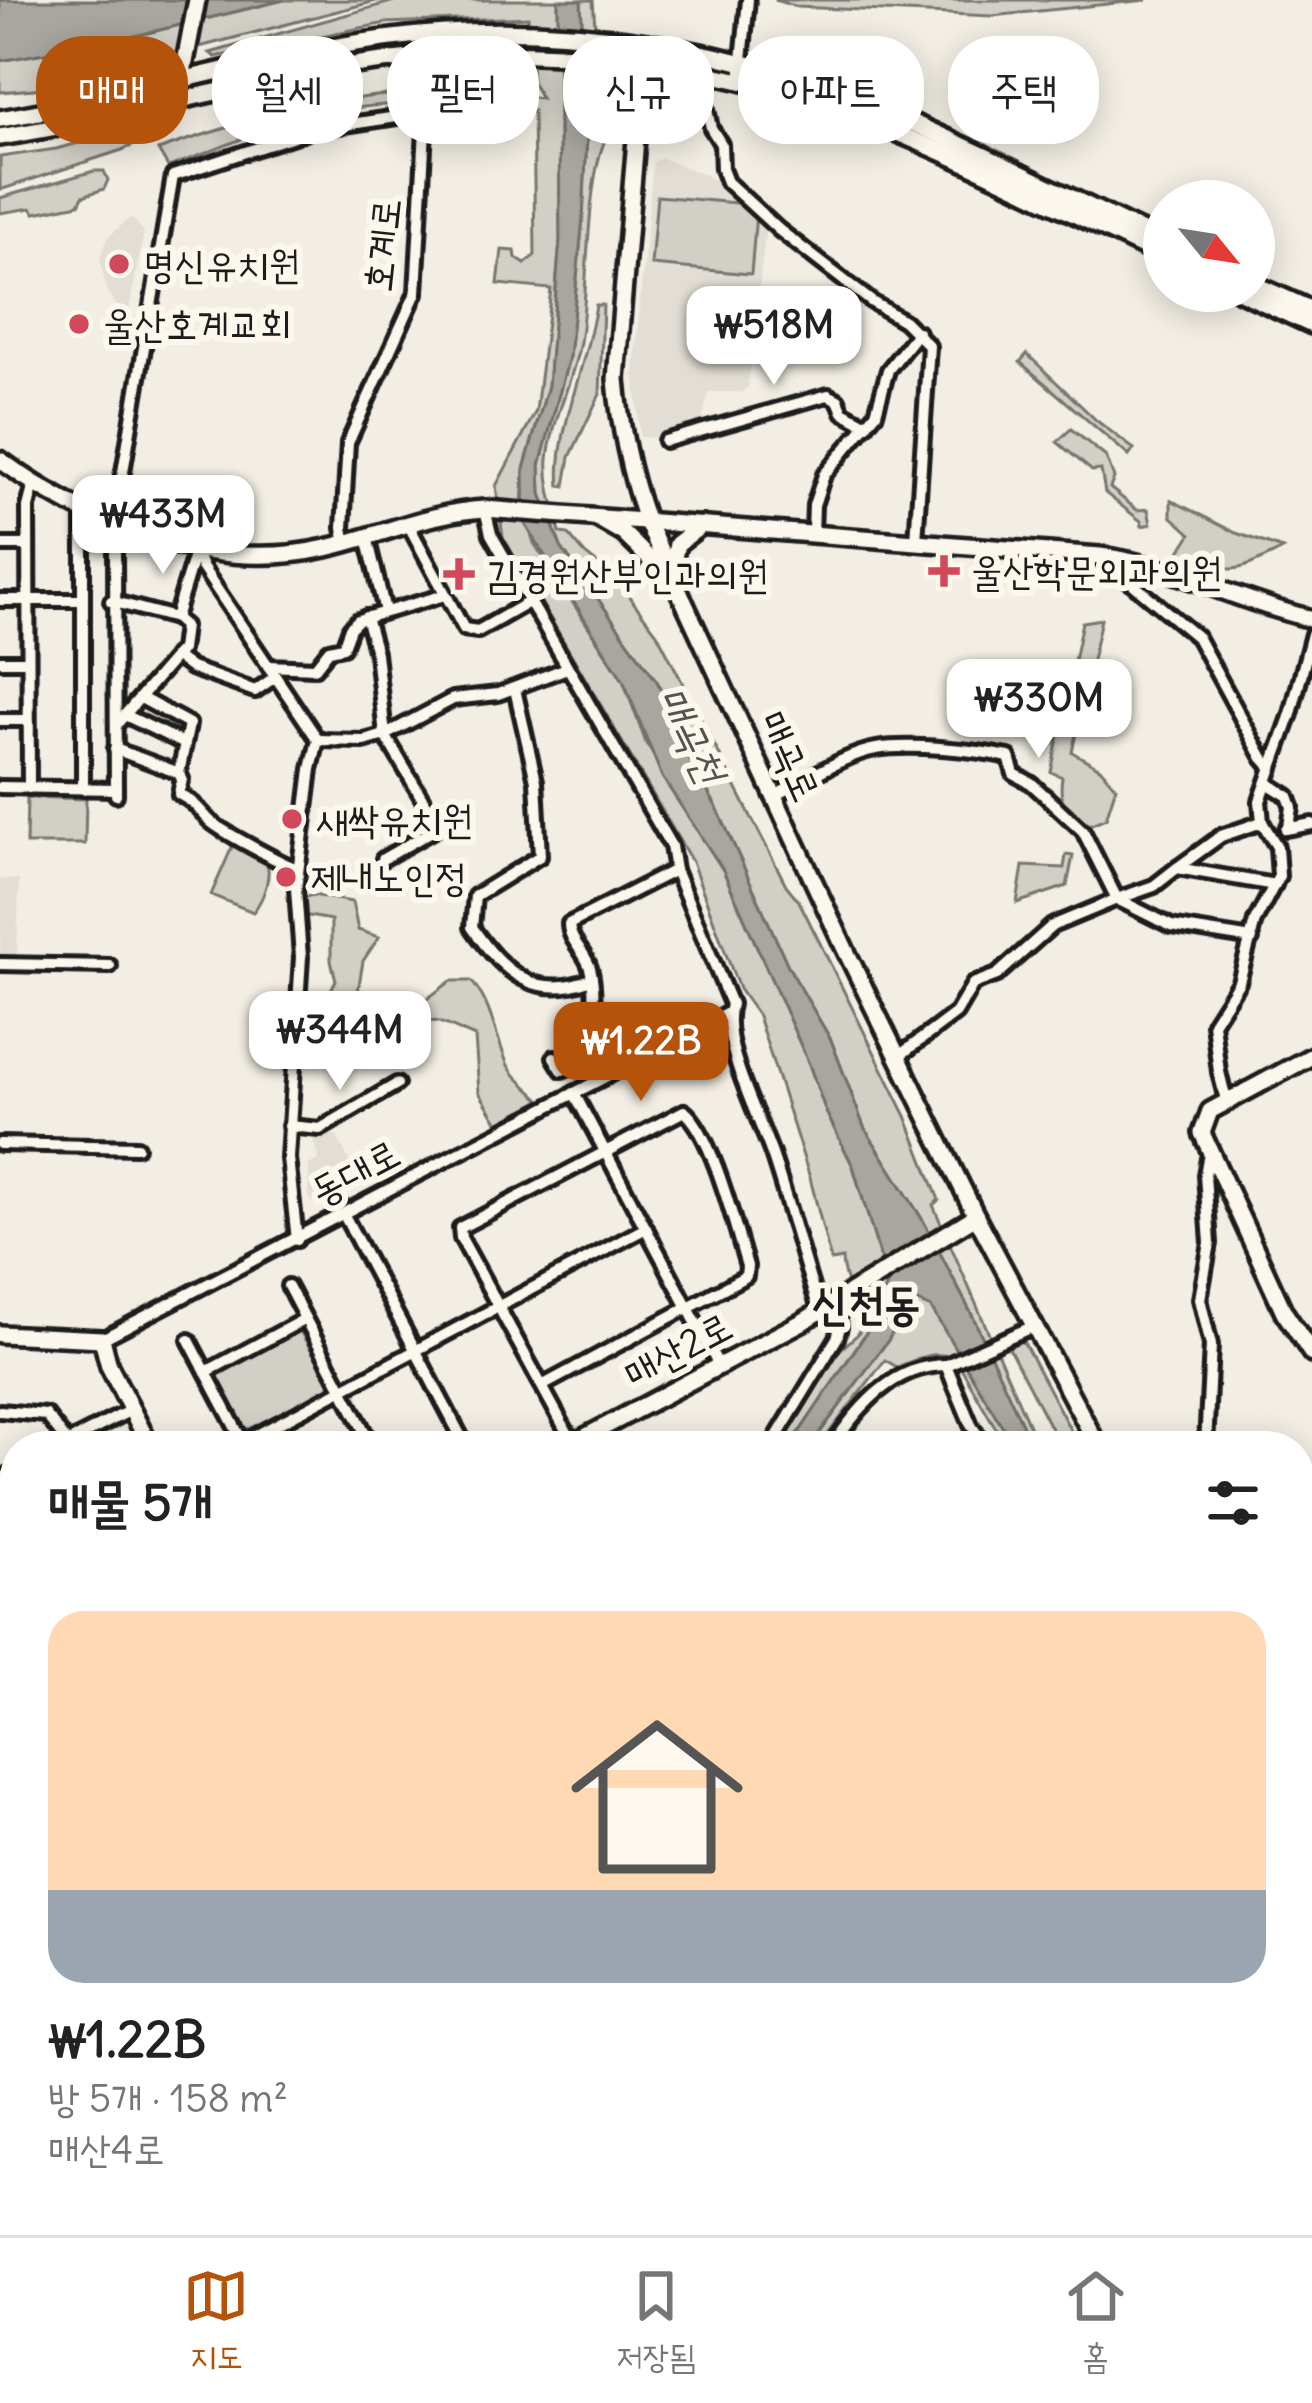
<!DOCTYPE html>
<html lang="ko">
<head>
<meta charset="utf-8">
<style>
  :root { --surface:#fff; --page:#f6f6f6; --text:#222; --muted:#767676; --line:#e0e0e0; --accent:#b45309 }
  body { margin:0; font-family:Delius,"Poor Story",sans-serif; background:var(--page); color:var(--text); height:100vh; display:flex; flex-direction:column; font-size:45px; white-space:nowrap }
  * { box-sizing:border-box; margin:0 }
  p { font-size:39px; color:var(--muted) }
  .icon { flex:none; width:66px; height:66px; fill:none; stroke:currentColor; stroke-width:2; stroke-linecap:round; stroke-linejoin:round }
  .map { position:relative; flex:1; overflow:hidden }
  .drawer { position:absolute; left:0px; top:1431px; width:1314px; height:804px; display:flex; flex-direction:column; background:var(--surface); border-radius:48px 48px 0 0; box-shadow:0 6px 30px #0003 }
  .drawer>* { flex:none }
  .top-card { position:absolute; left:36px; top:36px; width:1242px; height:108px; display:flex; gap:24px }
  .needle { width:78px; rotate:120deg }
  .fabs { position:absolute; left:1143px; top:180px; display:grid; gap:24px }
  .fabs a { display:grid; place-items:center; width:132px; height:132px; border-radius:50%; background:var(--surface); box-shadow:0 6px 30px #0003; font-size:60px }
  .price { position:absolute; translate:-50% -102px; padding:0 27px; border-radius:24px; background:#fff; color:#222; font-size:39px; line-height:78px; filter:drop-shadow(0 3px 6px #0008) }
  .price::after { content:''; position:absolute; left:50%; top:72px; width:36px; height:27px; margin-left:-18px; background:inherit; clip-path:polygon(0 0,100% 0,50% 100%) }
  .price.current { background:var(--accent); color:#fff }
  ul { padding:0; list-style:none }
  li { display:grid; align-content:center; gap:24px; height:636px; padding:0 48px }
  li span { display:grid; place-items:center; height:372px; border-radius:36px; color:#555 }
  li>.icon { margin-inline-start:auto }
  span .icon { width:216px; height:216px; fill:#fffc; stroke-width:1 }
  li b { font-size:51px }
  h2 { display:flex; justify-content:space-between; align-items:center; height:144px; padding:0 48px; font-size:51px }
  .tag { padding:0 42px; border-radius:48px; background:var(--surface); box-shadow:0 6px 30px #0003; font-size:42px; line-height:108px }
  .tag.current { background:var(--accent); color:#fff }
  .dock { display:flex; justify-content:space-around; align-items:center; height:168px; border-top:3px solid var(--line); background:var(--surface); font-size:33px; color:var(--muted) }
  .dock a { display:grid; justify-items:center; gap:6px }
  .dock .current { color:var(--accent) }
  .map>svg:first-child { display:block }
  .built { fill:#e2ded5 }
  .green { fill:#d2cfc6; stroke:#777671; stroke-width:3 }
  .water { fill:#a9a6a0; stroke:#716f6b; stroke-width:3 }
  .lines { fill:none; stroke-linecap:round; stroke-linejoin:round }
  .street-casing { stroke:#1c1c1c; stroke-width:20 }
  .secondary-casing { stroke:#1c1c1c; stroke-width:24 }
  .street { stroke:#fbf7ec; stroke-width:10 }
  .secondary { stroke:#fbf7ec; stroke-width:15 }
  .poi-dot { fill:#d1495b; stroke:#fbf7ec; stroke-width:4.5 }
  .labels { text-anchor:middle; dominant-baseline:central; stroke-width:12; stroke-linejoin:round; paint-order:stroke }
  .street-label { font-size:39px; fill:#1c1c1c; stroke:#fbf7ec }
  .poi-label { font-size:39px; fill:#1c1c1c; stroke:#fbf7ec; text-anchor:start }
  .water-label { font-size:42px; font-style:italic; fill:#545351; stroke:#fbf7ec }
  .quarter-label { font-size:45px; font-weight:bold; fill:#1c1c1c; stroke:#fbf7ec }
</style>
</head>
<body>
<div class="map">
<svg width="1312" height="2235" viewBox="0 0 1312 2235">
  <rect width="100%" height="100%" fill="#f2eee4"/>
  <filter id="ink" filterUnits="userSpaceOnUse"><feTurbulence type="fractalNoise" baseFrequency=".00833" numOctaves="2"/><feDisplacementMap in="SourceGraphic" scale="24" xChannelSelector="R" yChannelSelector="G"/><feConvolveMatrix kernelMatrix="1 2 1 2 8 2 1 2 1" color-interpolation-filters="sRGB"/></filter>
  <g filter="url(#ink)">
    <!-- built -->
    <g class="built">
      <polygon points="662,158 706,175 748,202 766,226 748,387 741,392 709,392 700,428 655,438 640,437 634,368 653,162"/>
      <polygon points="131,217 144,232 127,321 106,290 100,258 109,236"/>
      <polygon points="0,879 19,880 17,956 0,956"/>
      <polygon points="324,1133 336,1135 356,1173 353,1183 314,1203 308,1198 309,1165 319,1159 313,1140"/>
    </g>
    <!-- green -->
    <g class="green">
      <polygon points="284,0 380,0 153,59 120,81 0,92 0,61 122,39"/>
      <path d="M 398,0 L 558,0 L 560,240 L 548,386 L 524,469 L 522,507 L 534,543 L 623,680 L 646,743 L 723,870 L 809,1064 L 826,1112 L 853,1166 L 888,1283 L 869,1328 L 790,1446 L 780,1446 L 840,1350 L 859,1333 C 860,1306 843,1286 842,1259 L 831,1261 L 810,1178 L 758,1016 L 739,989 L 692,862 L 503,537 L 496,486 L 536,411 L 551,289 L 498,284 L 502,250 L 515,251 L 516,258 L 525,264 L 535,255 L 533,111 L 506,111 L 506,105 C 438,103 366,100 301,119 C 256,131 212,152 168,167 L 158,150 C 287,105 404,79 541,98 L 532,82 L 528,17 L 386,23 L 215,57 L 210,53 Z"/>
      <path d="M 581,0 L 593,0 L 599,76 L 619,94 L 617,130 L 610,131 C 585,166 589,292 580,342 C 573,381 552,420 548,459 C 546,483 555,509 560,533 L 568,534 L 585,554 L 615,578 L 657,633 L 786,885 L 799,901 L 906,1116 L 939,1200 L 933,1205 L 1038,1446 L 1032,1446 L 973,1317 L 924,1222 L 864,1127 L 831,1040 L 789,968 L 717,808 L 682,746 L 658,683 L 561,547 L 541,494 L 540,465 L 569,357 L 583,218 L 587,136 Z"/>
      <polygon points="775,0 1147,0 992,16 797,7"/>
      <polygon points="151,124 141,142 122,150 0,190 0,157 56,149"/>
      <polygon points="94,171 104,171 108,180 104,189 83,196 79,204 35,213 31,208 0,213 0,198"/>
      <polygon points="657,196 747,204 756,213 751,274 651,265"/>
      <path d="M 596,305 L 603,305 L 600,394 L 570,457 L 565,486 L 560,486 C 554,436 588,360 596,305 Z"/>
      <polygon points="1027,354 1097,421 1134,449 1129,456 1020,362"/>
      <polygon points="1071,429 1106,457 1114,478 1110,488 1137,510 1148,509 1151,524 1142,526 1141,521 1105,493 1101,470 1092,471 1057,442"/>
      <path d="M 1171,500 L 1236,533 L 1283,549 C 1232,574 1232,576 1179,553 L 1191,534 L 1171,516 Z"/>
      <path d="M 1101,619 L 1072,752 L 1100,768 L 1116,787 L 1106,818 L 1087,826 C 1066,811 1058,804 1062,777 L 1051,772 L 1082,622 Z"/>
      <polygon points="27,797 86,799 85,844 26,844"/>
      <path d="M 236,838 C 244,843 256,848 262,855 C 276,869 263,900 253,912 L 211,895 Z"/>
      <polygon points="1066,855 1073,856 1067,886 1017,903 1023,866 1064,868"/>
      <path d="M 313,895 L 352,902 L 358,930 L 379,937 L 363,961 L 355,1010 L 424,1001 L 451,981 L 471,981 C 490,1000 496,1037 507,1063 C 513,1077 530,1089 541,1100 L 498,1123 L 479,1092 L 475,1037 C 463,1033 444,1021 432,1021 C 405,1023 397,1046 377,1054 C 365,1059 354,1056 341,1053 C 299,1044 323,1006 336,980 L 331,961 L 331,920 L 303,915 L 302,898 Z"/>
      <path d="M 908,1298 L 931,1307 L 1014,1446 L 1006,1446 L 959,1364 C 940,1345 918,1359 897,1367 L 885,1360 L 819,1446 L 810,1446 L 889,1339 Z"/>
      <polygon points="300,1331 330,1382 328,1388 249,1429 243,1427 217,1378 219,1373"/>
      <polygon points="1019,1341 1024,1343 1079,1446 1060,1446 1010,1350 1009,1345"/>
      <polygon points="0,1547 15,1575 15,1655 0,1664"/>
    </g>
    <!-- water -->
    <g class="water">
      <polygon points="0,0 284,0 122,39 0,61"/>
      <polygon points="558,0 581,0 587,136 583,218 569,357 540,465 541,494 561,547 658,683 682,746 717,808 789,968 831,1040 864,1127 924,1222 973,1317 1032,1446 1014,1446 931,1308 909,1298 889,1339 810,1446 790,1446 869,1329 888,1283 853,1166 826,1112 809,1064 723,870 662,777 623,680 525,524 524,469 548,386 560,240"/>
    </g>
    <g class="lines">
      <!-- street casing -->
      <g class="street-casing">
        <g id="street">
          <polyline points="699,71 711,128 721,144 722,169 727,182 779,230 872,302 904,321 929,346 916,541"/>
          <polyline points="740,80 748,0"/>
          <polyline points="665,441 828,395 838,400 843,412 867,425"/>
          <path d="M 485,509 L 491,534 L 671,846 L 675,870 L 731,1004 C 719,1043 760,1118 773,1157 C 790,1208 803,1261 820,1312"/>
          <polyline points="108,521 123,472 173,176 312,130 410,115 419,117 425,129 416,293 348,443 343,528 346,544"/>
          <polyline points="408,524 464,629 478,631 529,602"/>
          <polyline points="813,534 814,505 824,475 876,413 888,370 918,332"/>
          <polyline points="367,537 385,611"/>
          <polyline points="0,545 28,545"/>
          <polyline points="195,548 202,567 318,740 311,769 296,889 301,957 288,1158 297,1240"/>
          <polyline points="1104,560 1197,637 1263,758 1272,768"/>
          <polyline points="0,600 83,600"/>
          <polyline points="111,601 175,618"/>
          <polyline points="366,617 376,653 385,735 439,827 383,859"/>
          <polyline points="175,618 195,552"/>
          <polyline points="175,656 191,668 255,691 275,677"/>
          <polyline points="0,661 28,661"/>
          <polyline points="268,666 315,668 329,650 343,647 350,628 358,620 445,595"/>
          <path d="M 515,689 L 536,781 L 540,856 L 475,896 L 472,927 C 503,973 536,1001 591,979"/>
          <polyline points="141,698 189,724 179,773"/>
          <polyline points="125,715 183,743"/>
          <polyline points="0,720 28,720"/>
          <polyline points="116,725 181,650 184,626 175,618"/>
          <polyline points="318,740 364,741 385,735 453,699 498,694 567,668"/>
          <path d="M 115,749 L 179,773 L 182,779 L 179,794 C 194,802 198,808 209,820 C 217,829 284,865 298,869"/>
          <polyline points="1267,783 1288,796 1292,807 1289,827"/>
          <polyline points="0,787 116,789"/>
          <polyline points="29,788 28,507 34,484"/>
          <polyline points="83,789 83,511"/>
          <polyline points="116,795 115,547 123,528"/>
          <path d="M 772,797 C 802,783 845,754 876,749 C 910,743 975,750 1009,757 L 1014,774 L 1031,783 L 1083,831 L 1117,899 L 1154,886 L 1177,868 L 1275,885"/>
          <polyline points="1286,829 1312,824"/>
          <polyline points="1177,868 1221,836 1262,822"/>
          <polyline points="0,964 110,966"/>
          <polyline points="899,1056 956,1013 973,984 997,975 1052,926 1117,899 1171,926 1252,939"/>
          <path d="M 554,1057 L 562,1070 L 582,1062 L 598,1063 L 603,1056 C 586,1018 599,999 590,968 C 585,951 569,941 569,924 L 675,870"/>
          <polyline points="574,1093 719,1366"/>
          <polyline points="1226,1100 1219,1072 1213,1023 1239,982 1255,921 1279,876 1277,847 1262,822 1260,801 1291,714 1312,634"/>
          <polyline points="289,1126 320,1129 397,1084"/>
          <polyline points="0,1144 137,1147"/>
          <polyline points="344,1215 466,1446"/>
          <polyline points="288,1286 372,1446"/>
          <polyline points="102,1339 728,1013"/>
          <polyline points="189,1340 245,1446"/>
          <polyline points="946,1365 1034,1326"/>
          <polyline points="206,1372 305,1319"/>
          <path d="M 542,1386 L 746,1276 L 747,1266 C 736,1230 712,1132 684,1111 L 460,1228 L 461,1238 L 573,1443"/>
          <polyline points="0,1411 46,1415 68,1443"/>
          <polyline points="61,1446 131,1410"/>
          <polyline points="236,1446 646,1228"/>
          <polyline points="771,1446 837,1338 840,1327 836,1302"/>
          <path d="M 832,1446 C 859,1406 894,1365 946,1365 L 971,1425 L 985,1446"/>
          <polyline points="1206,1446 1211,1345 1200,1299 1210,1243 1205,1175 1209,1153"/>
          <polyline points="0,1480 15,1470"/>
          <polyline points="0,1526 15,1555"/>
          <polyline points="0,1669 15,1661"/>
          <polyline points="0,1830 15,1839"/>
          <polyline points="1299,2027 1312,2056"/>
          <polyline points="0,2039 15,2017"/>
          <polyline points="429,2235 429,2220"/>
        </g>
      </g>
      <!-- secondary casing -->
      <g class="secondary-casing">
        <g id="secondary">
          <path d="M 644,43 L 616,379 C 620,429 630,473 646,520 L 845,949 L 976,1216 L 1098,1446"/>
          <polyline points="180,88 197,0"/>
          <path d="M 0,119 C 129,98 254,56 384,39 C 555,16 734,46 892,114 C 984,153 1073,200 1164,242"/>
          <path d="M 0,137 C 129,117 254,77 383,61 C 528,43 685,58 823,105 C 940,145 1052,205 1164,257"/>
          <polyline points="1254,284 1312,310"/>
          <polyline points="1238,291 1312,325"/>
          <path d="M 0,460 C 92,527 212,574 326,548 C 380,536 429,512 485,509 L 1100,556 C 1175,566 1239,602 1312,619"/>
          <polyline points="597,518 623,533 666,575"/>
          <polyline points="671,572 677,544 702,525"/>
          <polyline points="1312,1056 1210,1111 1202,1133 1284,1312 1312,1354"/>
          <polyline points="0,1334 102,1339 109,1366 150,1446"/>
          <polyline points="568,1446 804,1321 976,1216"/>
          <polyline points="0,1754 15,1744"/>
          <polyline points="1299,1792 1312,1816"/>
          <polyline points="1299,1834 1312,1826"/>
          <polyline points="0,1938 15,1947"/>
          <polyline points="0,2180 15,2190"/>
          <polyline points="62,2220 85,2235"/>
          <polyline points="866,2220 874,2235"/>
          <polyline points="1245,2220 1253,2235"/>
          <polyline points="529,2235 559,2220"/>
          <polyline points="594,2235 603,2220"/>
        </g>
      </g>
      <!-- street -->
      <use href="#street" class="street"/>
      <!-- secondary -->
      <use href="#secondary" class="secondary"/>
    </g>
  </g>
  <!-- markers -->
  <g class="poi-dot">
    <circle cx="119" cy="264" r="12"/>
    <circle cx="79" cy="324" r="12"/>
    <path d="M938 553h12v12h12v12h-12v12h-12v-12h-12v-12h12z"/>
    <path d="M453 556h12v12h12v12h-12v12h-12v-12h-12v-12h12z"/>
    <circle cx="292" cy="819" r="12"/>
    <circle cx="286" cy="877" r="12"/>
  </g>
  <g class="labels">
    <!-- street labels -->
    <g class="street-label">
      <text transform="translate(382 245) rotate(-84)">호계로</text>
      <text transform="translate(790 756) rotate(66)">매곡로</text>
      <text transform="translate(355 1172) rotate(-28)">동대로</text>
      <text transform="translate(678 1350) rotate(-28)">매산2로</text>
    </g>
    <!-- poi labels -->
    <g class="poi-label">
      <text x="143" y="264">명신유치원</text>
      <text x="103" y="324">울산호계교회</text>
      <text x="971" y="571">울산학문외과의원</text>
      <text x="486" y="574">김경원산부인과의원</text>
      <text x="316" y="819">새싹유치원</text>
      <text x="310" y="877">제내노인정</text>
    </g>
    <!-- water labels -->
    <g class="water-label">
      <text transform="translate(692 734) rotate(64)">매곡천</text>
    </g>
    <!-- quarter labels -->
    <g class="quarter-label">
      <text x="866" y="1303">신천동</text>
    </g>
  </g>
</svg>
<div class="fabs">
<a><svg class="needle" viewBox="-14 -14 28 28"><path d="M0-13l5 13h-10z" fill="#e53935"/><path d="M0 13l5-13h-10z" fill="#767676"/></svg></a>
</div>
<b class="price" style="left:774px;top:388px">₩518M</b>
<b class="price" style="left:163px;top:577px">₩433M</b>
<b class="price" style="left:1039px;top:761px">₩330M</b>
<b class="price" style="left:340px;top:1093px">₩344M</b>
<b class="price current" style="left:641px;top:1104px">₩1.22B</b>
<div class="top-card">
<a class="tag current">매매</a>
<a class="tag">월세</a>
<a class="tag">필터</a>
<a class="tag">신규</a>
<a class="tag">아파트</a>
<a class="tag">주택</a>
</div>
<section class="drawer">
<h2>매물 5개<svg class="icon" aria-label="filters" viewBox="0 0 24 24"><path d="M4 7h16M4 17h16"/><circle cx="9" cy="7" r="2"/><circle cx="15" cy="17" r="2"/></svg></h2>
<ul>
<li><span style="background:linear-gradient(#ffd9b3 75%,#9aa5b1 0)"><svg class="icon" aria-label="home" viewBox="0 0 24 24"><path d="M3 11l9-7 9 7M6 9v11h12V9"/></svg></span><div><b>₩1.22B</b><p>방 5개 · 158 m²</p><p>매산4로</p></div></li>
</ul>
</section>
</div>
<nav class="dock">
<a class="current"><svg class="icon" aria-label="map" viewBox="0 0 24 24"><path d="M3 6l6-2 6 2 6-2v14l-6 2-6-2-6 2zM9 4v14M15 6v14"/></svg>지도</a>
<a><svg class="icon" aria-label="saved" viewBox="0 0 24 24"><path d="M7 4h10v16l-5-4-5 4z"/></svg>저장됨</a>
<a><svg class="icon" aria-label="home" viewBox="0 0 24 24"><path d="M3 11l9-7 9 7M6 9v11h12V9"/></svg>홈</a>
</nav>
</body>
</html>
